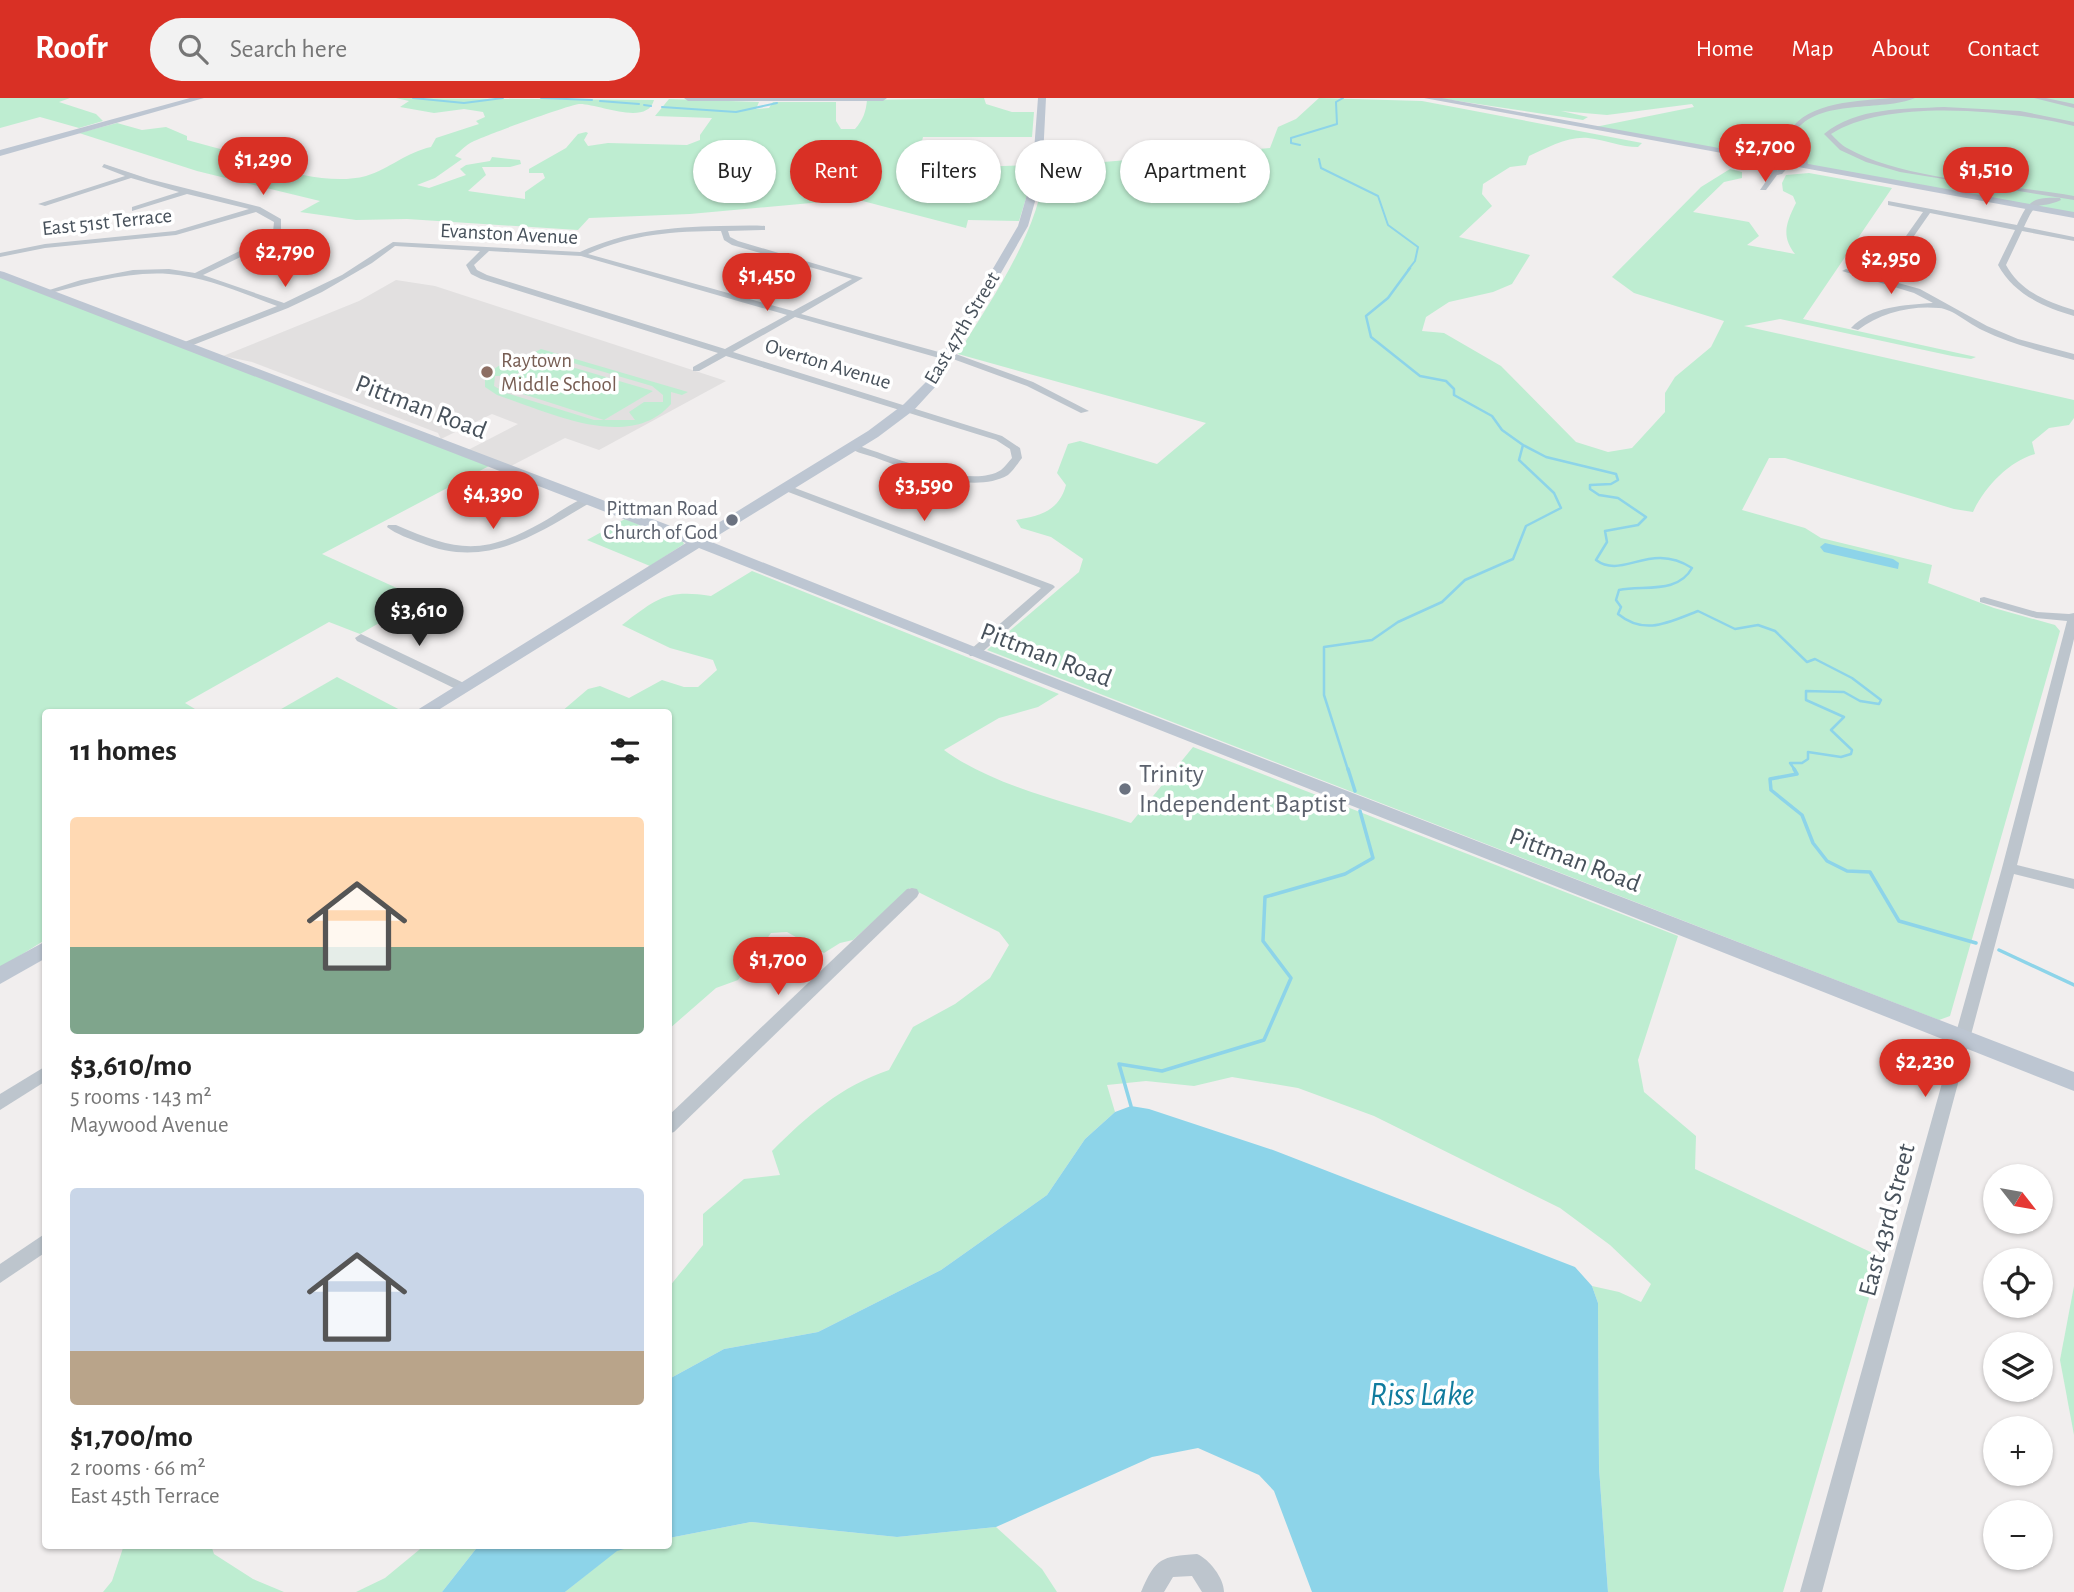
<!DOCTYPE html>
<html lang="en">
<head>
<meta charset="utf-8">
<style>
  :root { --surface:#fff; --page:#f2f2f2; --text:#222; --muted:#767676; --accent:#d93025 }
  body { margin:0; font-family:"Alegreya Sans",sans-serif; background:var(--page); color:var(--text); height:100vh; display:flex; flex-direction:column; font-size:26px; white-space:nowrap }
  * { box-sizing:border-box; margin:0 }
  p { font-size:23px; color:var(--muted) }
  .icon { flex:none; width:38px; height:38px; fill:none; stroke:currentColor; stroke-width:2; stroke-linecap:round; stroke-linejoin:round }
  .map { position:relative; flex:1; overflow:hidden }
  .details { position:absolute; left:42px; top:611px; width:630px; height:840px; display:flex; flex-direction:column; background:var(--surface); border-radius:7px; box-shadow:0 2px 5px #0004 }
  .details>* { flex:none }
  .hud { position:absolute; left:693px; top:42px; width:665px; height:63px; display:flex; gap:14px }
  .needle { width:46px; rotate:121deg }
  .fabs { position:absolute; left:1983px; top:1066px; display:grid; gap:14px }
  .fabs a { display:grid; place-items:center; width:70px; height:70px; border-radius:50%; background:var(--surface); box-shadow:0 2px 5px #0004; font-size:35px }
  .price { position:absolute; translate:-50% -60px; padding:0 16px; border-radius:24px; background:var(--accent); color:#fff; font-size:23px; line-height:46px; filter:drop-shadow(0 2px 4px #0008) }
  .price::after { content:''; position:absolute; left:50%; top:42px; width:21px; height:16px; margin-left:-10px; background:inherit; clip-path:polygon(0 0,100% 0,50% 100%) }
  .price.selected { background:#222; color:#fff }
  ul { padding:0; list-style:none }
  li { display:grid; align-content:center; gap:14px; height:371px; padding:0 28px }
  li span { display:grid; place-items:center; height:217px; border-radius:7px; color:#555 }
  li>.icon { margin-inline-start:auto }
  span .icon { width:126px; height:126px; fill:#fffc; stroke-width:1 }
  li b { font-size:30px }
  h2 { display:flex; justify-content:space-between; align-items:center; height:84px; padding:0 28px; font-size:30px }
  .tag { padding:0 24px; border-radius:32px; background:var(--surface); box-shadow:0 2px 5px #0004; font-size:24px; line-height:63px }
  .tag.selected { background:var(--accent); color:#fff }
  header { display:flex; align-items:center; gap:42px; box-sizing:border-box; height:98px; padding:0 35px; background:var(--accent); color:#fff }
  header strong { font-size:33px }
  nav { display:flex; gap:38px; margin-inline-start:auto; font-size:24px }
  .search { width:490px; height:63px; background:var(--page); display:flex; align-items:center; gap:18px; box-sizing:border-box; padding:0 24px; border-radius:38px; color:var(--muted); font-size:26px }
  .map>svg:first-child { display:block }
  .education { fill:#e2e0e0 }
  .green { fill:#beedd1; fill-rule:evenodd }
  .water { fill:#8dd4e9 }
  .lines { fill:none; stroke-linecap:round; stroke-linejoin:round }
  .stream-far2 { stroke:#8dd4e9; stroke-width:2 }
  .stream-far1 { stroke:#8dd4e9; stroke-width:2.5 }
  .stream { stroke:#8dd4e9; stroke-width:3.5 }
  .street { fill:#bdc5cd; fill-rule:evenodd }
  .secondary { fill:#bdc6d2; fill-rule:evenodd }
  .education-dot { fill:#8d6e63; stroke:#fff; stroke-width:2.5 }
  .worship-dot { fill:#6b7280; stroke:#fff; stroke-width:2.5 }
  .labels { text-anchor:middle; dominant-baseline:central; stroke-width:7; stroke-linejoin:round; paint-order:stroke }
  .far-street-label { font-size:21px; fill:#47515b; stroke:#fff }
  .far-education-label { font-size:21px; fill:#785e54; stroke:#fff; text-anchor:start }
  .far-worship-label { font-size:21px; fill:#5b616d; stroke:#fff; text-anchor:end }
  .street-label { font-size:26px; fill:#47515b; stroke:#fff }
  .worship-label { font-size:26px; fill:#5b616d; stroke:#fff; text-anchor:start }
  .near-water-label { font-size:33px; font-style:italic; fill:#117c9e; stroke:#fff }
</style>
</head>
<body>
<header>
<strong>Roofr</strong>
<div class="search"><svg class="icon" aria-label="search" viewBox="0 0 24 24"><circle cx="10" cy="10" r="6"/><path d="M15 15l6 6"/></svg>Search here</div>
<nav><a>Home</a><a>Map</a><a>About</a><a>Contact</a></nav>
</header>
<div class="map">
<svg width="2074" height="1494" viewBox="0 0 2074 1494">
  <rect width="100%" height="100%" fill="#f1eeee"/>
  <!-- education -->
  <polygon class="education" points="396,182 435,188 726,283 599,352 565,340 511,368 468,352 518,326 492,316 441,341 438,335 252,264 223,258 359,203"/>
  <!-- green -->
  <g class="green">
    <polygon points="0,0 70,0 59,4 96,16 103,23 79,30 40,19 0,30"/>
    <path d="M 396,0 L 654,2 C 647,29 597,5 579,6 C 569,7 483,38 472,44 C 466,47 460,53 455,58 L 462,61 L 435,80 L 417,87 L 429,90 L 466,77 L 460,71 L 466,67 L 490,63 L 492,59 L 520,62 L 521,66 L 510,69 L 482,69 L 486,77 L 468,93 L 525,101 L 525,94 L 545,80 L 543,75 L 529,75 L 529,71 L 566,50 L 578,36 L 586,34 L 588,35 L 584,42 L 588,48 L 608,45 L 687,47 L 700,42 L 700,37 L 712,20 L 655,18 L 669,1 L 759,4 L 756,11 L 769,10 L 773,4 L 836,4 L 836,23 L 841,31 L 855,31 C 863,22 866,14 867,2 L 984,0 L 986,6 L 1012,14 L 1034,14 L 1032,39 L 923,39 L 915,71 L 1031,67 L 1031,70 L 1027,97 L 1019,123 L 968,122 L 966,130 L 855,101 L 690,116 L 589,120 L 578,132 L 407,121 L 356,122 L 300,114 L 320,103 L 197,73 L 79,35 L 117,25 L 142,32 L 166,29 L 187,38 L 187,42 L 275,66 L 269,68 C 298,77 336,86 366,78 C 389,71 407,54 431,49 L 436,40 L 479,26 L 476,23 L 485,19 L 483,14 L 464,11 L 434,15 L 400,9 L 409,3 Z"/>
    <path d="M 1319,0 L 1422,3 L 1642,45 L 1638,49 C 1621,49 1606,42 1588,40 C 1568,38 1547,50 1529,58 L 1526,67 L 1510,69 L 1483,86 L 1482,96 L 1492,108 L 1459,139 L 1530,157 L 1512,186 L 1493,194 L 1449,204 L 1426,219 L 1422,233 L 1444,235 L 1501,268 L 1576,344 L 1608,354 L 1632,350 L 1665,314 L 1665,295 L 1675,279 L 1711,249 L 1724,223 L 1634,195 L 1612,179 L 1701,89 L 1730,71 L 1742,74 L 1742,80 L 1724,84 L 1693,114 L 1749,124 L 1759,138 L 1747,147 L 1795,156 C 1781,138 1786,125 1796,105 L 1793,98 L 1783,93 L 1782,85 L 1786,77 L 1809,75 L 1892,90 L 1803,221 L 1976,259 L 1971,261 L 1952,258 L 1780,221 L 1744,228 L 2074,302 L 2074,320 L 2069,327 L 2049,330 L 2032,344 L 2035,356 C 2010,363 1985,388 1973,414 L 1954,411 L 1785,360 L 1769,360 L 1742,412 L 1805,430 L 1821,440 L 1932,467 L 1928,485 L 1994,510 L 2055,527 L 2060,533 L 1950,918 L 1939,922 L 987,552 L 1079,474 L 1083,461 L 1051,439 L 1021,430 L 1016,422 C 1040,418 1059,413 1066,387 L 1057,375 L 1068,346 L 1080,343 L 1157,366 L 1206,325 L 958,256 C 989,205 1042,130 1044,69 L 1270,50 L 1278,29 L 1296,21 Z"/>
    <polygon points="1438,0 2074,0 2074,115 1595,29 1694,9 1692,6 1607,17 1561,13 1588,19 1583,22"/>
    <polygon points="0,179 489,368 322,456 421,501 360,536 329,524 185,605 200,614 46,614 45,842 0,870"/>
    <path d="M 541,251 L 688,294 L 682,297 L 671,294 L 671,306 C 629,355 546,313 497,297 L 485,289 L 485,280 C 498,263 522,258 543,257 L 535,254 ZM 543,260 L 563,262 L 652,288 L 663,297 L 663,304 L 644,304 L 629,314 L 635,322 L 594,322 L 506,295 L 494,288 L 495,278 L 513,278 L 529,269 L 524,263 Z"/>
    <polygon points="548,262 653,293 604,322 498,288"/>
    <polygon points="625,421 683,444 684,446 650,468 587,442"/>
    <path d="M 752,473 L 1059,596 L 1038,609 L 999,620 L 944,652 C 994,689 1072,705 1131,725 L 1193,649 L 1678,838 L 1638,962 L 1644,994 L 1696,1038 L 1695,1071 L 1881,1159 L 1783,1494 L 1608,1494 L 1599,1370 L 1598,1205 L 1592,1188 L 1619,1194 L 1641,1204 L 1651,1186 L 1610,1147 L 1560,1110 L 1374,1018 L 1298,990 L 1232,979 L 1194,988 L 1146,983 L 1107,987 L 1115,1014 L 1085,1041 L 1047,1097 L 941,1172 L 818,1234 L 724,1251 L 669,1281 L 669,1189 L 703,1147 L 703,1116 L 744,1081 L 780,1077 L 772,1053 C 807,1018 841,988 889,972 L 913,929 L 955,906 L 990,880 L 1009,847 L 999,834 L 910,790 L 853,842 L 840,845 L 824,855 L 787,834 L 771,835 L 738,882 L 716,890 L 669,931 L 668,614 L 561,614 L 588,591 L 600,588 L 629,600 L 662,582 L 684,589 L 698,589 L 717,572 L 713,562 L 670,550 L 622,527 C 657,500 667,491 711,498 Z"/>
    <polygon points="337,579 404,614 276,614"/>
    <polygon points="2074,1188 2074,1337 2060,1262"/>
    <polygon points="751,1424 897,1439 996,1429 1042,1471 1057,1494 565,1494 617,1452 638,1447 668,1447 669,1440"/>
    <polygon points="124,1447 211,1447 214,1456 253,1481 284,1494 103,1494 112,1483"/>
    <polygon points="425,1447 479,1447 442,1494 356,1494 385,1480"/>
  </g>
  <!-- water -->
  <g class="water">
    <polygon points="1825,445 1893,461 1899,465 1898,471 1824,454 1820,449"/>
    <polygon points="1131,1008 1149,1011 1273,1052 1575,1169 1592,1188 1598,1205 1599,1370 1608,1494 1312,1494 1274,1393 1259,1377 1198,1350 1152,1359 996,1429 897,1439 751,1424 669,1440 669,1281 724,1251 818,1234 941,1172 1047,1097 1085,1041 1115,1014"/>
    <polygon points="479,1447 638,1447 617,1453 565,1494 442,1494"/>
  </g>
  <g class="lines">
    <!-- stream-far2 -->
    <g class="stream-far2">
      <polyline points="413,0 464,5 503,0"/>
      <polyline points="541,0 592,2"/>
      <polyline points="600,3 639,6"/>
      <polyline points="644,7 651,8"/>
      <polyline points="662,9 736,14 777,5"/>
      <polyline points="1300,47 1291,45 1291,40 1337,26 1336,4 1343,0"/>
      <polyline points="1319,61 1321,70 1378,98 1388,127 1418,149 1415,163 1408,172"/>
    </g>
    <!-- stream-far1 -->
    <g class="stream-far1">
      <path d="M 1523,347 L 1546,359 L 1616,376 L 1618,382 L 1611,386 L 1590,387 L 1590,391 L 1599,397 L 1618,400 L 1646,419 L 1638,427 L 1605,433 L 1607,444 L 1596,462 C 1623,482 1649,443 1692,470 C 1678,496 1644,487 1619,492 L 1616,502 L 1621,509 L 1618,516 C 1645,538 1669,524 1698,513 L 1735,531 L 1758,527 L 1775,533 L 1807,564 L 1815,561 L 1852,580 L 1881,602 L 1879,606 L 1860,603 L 1844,594 L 1806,593 L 1806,602 L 1844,619 L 1831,632 L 1852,652 L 1851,656 L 1841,659 L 1808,654 L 1808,661 L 1802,665 L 1790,665 L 1795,672"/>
      <polyline points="1348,672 1324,597 1324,549 1372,542 1398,524 1442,504 1465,482 1513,461 1526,428 1561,410 1554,395 1519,362 1523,347 1502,332 1492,318 1454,297 1454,291 1446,283 1420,278 1371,239 1366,218 1388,200 1410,170"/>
    </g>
    <!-- stream -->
    <g class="stream">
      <polyline points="1348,671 1355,693"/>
      <polyline points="1794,671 1797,676 1770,681 1771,692 1802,717 1813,745 1827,763 1847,773 1870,774 1899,823 1976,845"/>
      <polyline points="1999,852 2074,887"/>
      <polyline points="1131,1008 1119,966 1162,973 1264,942 1291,880 1263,843 1265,799 1345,776 1373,760 1360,713"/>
    </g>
    <!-- street -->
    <g class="street">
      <path d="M 1893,0 L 1915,0 C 1883,14 1818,0 1795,34 L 1807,57 L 1808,69 L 1803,70 L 1801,57 L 1789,34 C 1808,3 1859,3 1893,0 Z"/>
      <polygon points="2034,0 2046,0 2074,6 2074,10"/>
      <path d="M 1944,9 L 2020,13 L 2074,24 L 2074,28 C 2011,12 1886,0 1831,36 C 1836,41 1841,47 1847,50 C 1905,83 2008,86 2074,98 L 2074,102 L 1900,74 L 1866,64 L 1840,52 L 1824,36 C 1856,9 1905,11 1944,9 Z"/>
      <polygon points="1780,63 1783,65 1777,73 1786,65 1791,66 1782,76 1777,77 1766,92 1760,92 1771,76 1768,74"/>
      <path d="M 104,66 L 149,81 L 260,109 L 281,121 L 281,135 L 272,144 L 203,177 L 284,205 L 342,177 L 393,144 L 580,154 C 625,133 671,129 720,128 C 735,128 750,127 765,128 L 765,132 L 762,132 L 728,133 L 730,139 L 738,143 L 863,180 L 801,216 L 946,256 L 953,255 L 1033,284 L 1089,313 L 1081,315 L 1027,288 L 953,261 L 946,262 L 795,219 L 733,254 L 1002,338 L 1020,350 L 1022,360 C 1018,365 1013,373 1008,377 C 974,397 912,373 879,361 C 869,357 856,355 848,349 L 853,346 C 887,356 969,393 1001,372 C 1005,369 1009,363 1012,360 L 1010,351 L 996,342 L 726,258 L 699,273 L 693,273 L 693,269 L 718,255 L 481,181 L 471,176 L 466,167 L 480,153 L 395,148 L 372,165 L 322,194 L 288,210 L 188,249 L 182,249 L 182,245 L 277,208 C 242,195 206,179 169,176 C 127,173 87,186 47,196 L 43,194 L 81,182 L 133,172 L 169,171 L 195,175 L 266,140 L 273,134 L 274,124 L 256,114 L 176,137 L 45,150 L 0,159 L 0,155 L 45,146 L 175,133 L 249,111 L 187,96 L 132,113 L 132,109 L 179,94 L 131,80 L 45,108 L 38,106 L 125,78 L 102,69 ZM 721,133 L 724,142 L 732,147 L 852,181 L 793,213 L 588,156 C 631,136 675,133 721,133 ZM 489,153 L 581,158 L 787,217 L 725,251 L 487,177 L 477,172 L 474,167 Z"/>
      <path d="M 2060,100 L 2061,102 C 2036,113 2038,98 2024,129 L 2074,139 L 2074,143 L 2022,133 L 2006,167 C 2020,193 2047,204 2074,212 L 2074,218 C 2043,209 2014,196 1998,167 L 2015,132 L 1930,115 L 1884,181 L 1920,191 L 1987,228 L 2018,241 L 2074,256 L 2074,262 C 2043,254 2011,246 1982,232 C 1969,226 1953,211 1939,210 C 1912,207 1879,215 1858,232 L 1851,230 C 1872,208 1904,207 1933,205 L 1914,195 L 1842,173 L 1846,171 L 1877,179 L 1923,114 L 1888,107 L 1888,103 L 2017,127 C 2028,103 2032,99 2060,100 Z"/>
      <polygon points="787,387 1053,487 1055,489 978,558 970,558 968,555 970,552 1041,490 783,392 782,390"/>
      <path d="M 589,398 L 593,399 L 593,403 C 536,436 488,472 421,445 C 410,441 396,436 387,429 L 388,427 L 396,427 C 456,453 482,458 541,425 C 557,416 572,404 589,398 Z"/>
      <polygon points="1984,499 2037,514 2069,516 2074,515 2074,541 2017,767 2074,781 2074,791 2014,776 1822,1494 1800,1494 2002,770 2067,523 2036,520 1980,504 1980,500"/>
      <polygon points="361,536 468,587 470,590 468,593 460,593 357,543 355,540"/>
      <polygon points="912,790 917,791 919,795 917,799 674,1034 668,1036 668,1018 907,791"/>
      <polygon points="46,968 46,983 0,1012 0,996"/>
      <polygon points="46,1135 46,1154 0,1185 0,1166"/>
      <path d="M 1197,1456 C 1209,1461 1224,1480 1224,1494 L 1202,1494 L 1192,1478 L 1173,1479 L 1164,1494 L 1141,1494 C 1156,1459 1161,1459 1197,1456 Z"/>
    </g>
    <!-- secondary -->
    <g class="secondary">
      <polygon points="190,0 204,0 0,58 0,52"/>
      <polygon points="684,0 887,0 883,3 688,3"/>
      <polygon points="1038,0 1046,0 1042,79 1028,128 936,288 914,312 878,339 709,443 980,551 2074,974 2074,993 699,450 435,614 414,614 686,445 0,180 0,173 4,174 697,438 868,333 904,306 927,283 1018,128 1032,79"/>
      <polygon points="1424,0 1442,0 2074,114 2074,120"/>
      <polygon points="46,843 46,860 0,886 0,868"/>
    </g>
  </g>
  <!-- markers -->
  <circle class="education-dot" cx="487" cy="274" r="7"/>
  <g class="worship-dot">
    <circle cx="732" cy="422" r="7"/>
    <circle cx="1125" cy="691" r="7"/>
  </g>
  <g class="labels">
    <!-- far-street labels -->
    <g class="far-street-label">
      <text transform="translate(107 124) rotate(-6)">East 51st Terrace</text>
      <text transform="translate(509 136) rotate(3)">Evanston Avenue</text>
      <text transform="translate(962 230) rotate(-59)">East 47th Street</text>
      <text transform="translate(828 266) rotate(17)">Overton Avenue</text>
    </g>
    <!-- far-education labels -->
    <g class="far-education-label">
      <text x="501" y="262">Raytown<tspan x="501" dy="24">Middle School</tspan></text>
    </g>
    <!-- far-worship labels -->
    <g class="far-worship-label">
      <text x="718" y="410">Pittman Road<tspan x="718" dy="24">Church of God</tspan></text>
    </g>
    <!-- street labels -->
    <g class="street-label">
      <text transform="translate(421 309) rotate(21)">Pittman Road</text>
      <text transform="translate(1046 557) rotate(21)">Pittman Road</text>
      <text transform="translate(1575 762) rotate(21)">Pittman Road</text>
      <text transform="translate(1887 1122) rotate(-75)">East 43rd Street</text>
    </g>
    <!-- worship labels -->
    <g class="worship-label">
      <text x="1139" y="676">Trinity<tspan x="1139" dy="30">Independent Baptist</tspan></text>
    </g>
    <!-- near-water labels -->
    <g class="near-water-label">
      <text x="1422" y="1297">Riss Lake</text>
    </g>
  </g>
</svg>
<div class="fabs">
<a><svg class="needle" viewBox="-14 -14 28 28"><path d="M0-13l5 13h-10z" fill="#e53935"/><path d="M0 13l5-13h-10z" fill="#767676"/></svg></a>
<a><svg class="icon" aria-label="locate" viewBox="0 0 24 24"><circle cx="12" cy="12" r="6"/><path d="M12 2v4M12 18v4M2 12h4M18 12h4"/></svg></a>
<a><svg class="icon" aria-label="layers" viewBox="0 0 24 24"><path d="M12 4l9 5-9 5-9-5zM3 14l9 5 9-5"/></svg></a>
<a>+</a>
<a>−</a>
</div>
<b class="price" style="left:1765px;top:86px">$2,700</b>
<b class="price" style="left:263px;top:99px">$1,290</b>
<b class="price" style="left:1986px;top:109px">$1,510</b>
<b class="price" style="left:285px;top:191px">$2,790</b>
<b class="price" style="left:1891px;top:198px">$2,950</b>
<b class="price" style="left:767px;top:215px">$1,450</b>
<b class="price" style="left:924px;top:425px">$3,590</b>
<b class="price" style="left:493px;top:433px">$4,390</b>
<b class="price selected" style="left:419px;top:550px">$3,610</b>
<b class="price" style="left:778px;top:899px">$1,700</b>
<b class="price" style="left:1925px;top:1001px">$2,230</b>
<div class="hud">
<a class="tag">Buy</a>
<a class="tag selected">Rent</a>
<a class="tag">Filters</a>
<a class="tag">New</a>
<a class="tag">Apartment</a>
</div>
<section class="details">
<h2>11 homes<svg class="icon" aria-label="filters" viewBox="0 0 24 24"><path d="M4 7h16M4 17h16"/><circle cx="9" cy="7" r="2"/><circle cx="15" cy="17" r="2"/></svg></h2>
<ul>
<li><span style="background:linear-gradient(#ffd9b3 60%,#7fa58c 0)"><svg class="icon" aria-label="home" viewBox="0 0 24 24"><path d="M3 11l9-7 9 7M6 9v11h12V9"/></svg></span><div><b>$3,610/mo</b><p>5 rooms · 143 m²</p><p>Maywood Avenue</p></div></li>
<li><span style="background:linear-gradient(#c9d6e8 75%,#b9a48a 0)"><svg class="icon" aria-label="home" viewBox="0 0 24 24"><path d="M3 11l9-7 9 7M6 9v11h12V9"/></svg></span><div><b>$1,700/mo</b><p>2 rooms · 66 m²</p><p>East 45th Terrace</p></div></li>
</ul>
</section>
</div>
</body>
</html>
